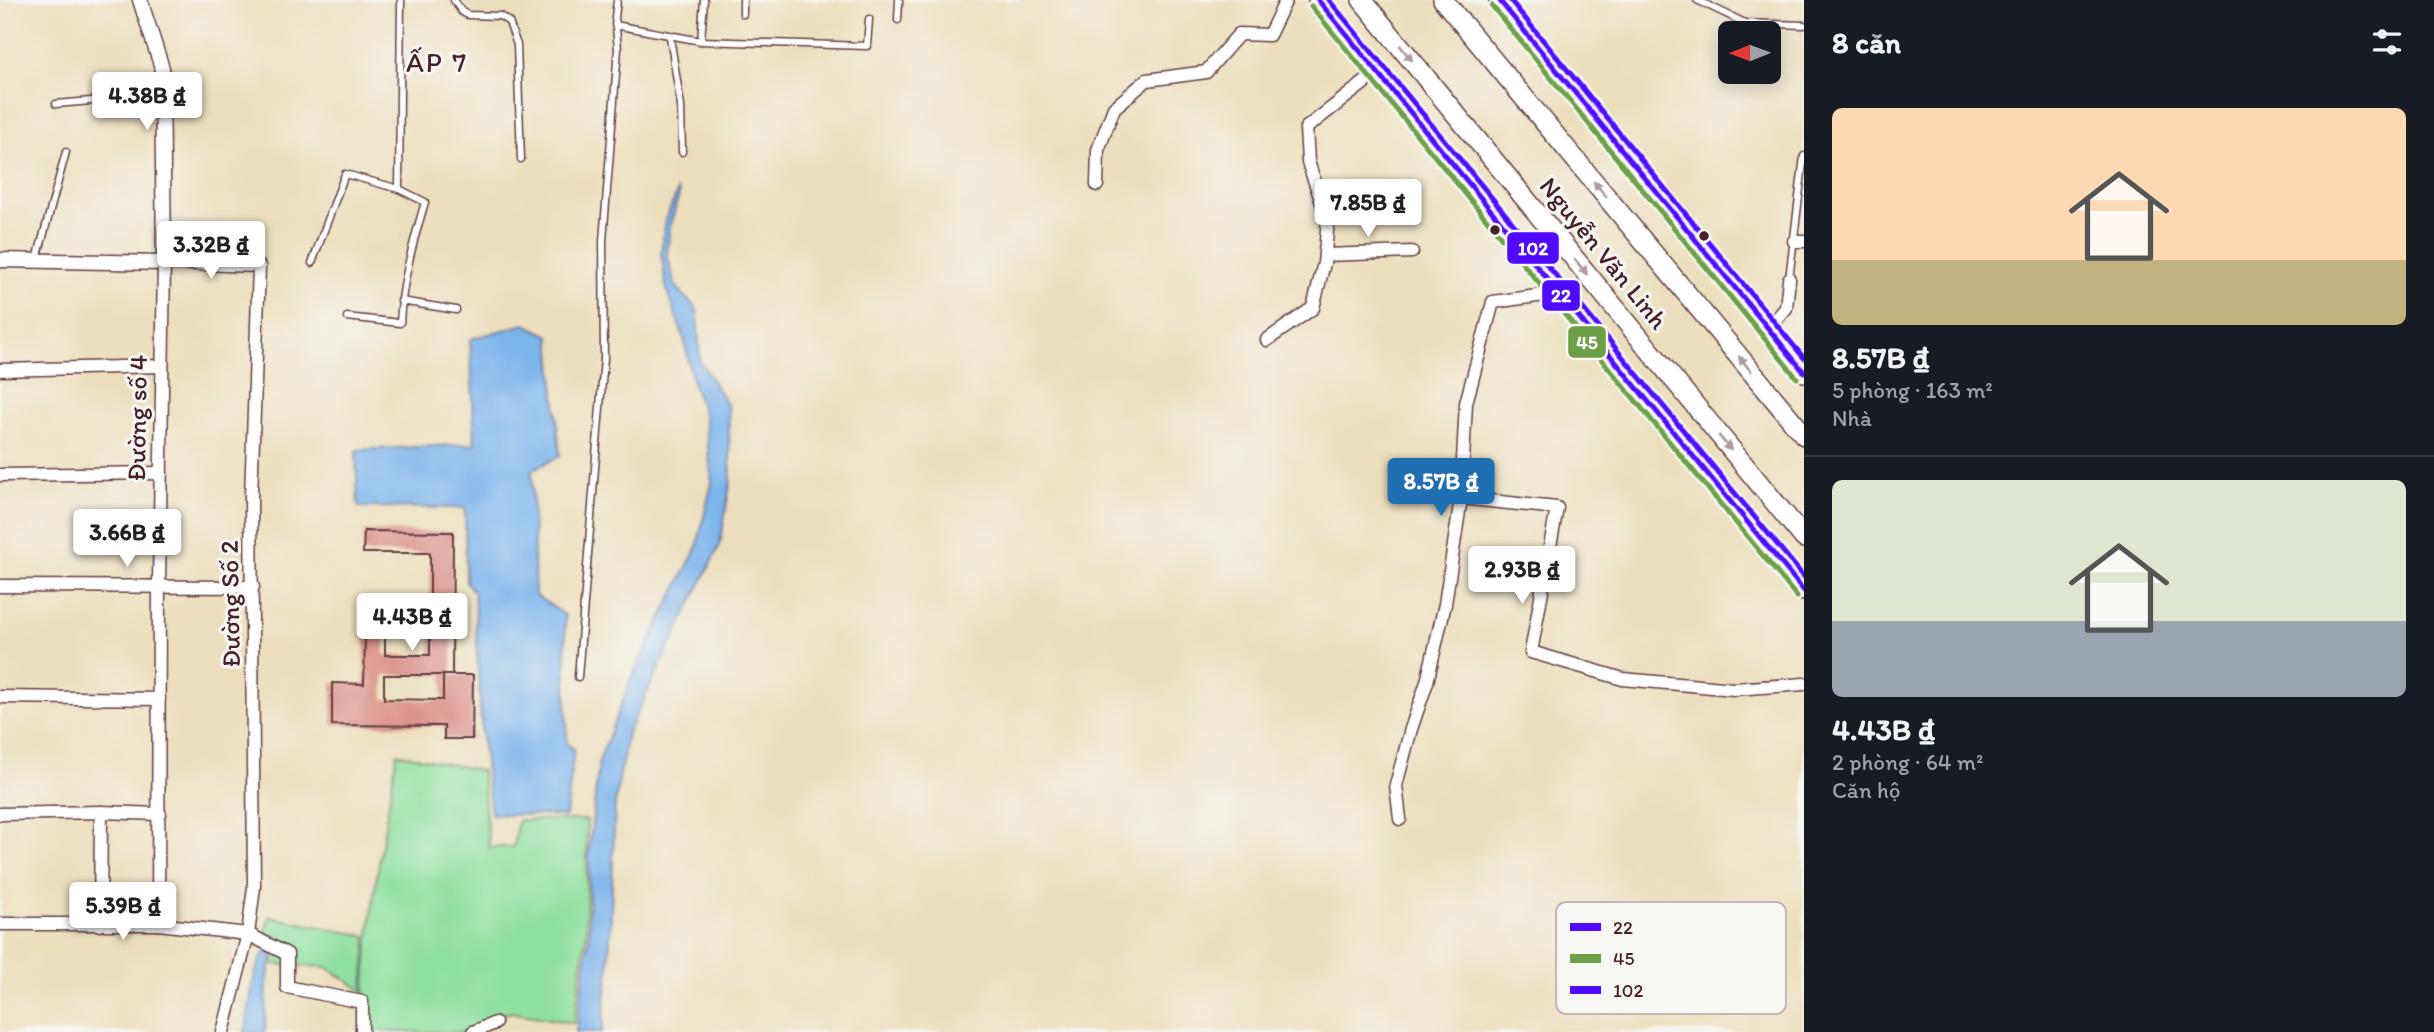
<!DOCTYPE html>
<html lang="vi">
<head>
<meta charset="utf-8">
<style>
  :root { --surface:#171b24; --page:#20242c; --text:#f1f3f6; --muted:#9ea1a6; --line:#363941; --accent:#1f6fb2 }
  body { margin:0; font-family:Itim,sans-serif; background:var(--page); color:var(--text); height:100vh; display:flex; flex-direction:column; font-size:26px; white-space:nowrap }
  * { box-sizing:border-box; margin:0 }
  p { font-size:23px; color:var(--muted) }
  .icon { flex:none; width:38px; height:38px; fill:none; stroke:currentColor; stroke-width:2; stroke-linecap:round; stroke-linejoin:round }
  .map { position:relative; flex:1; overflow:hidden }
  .details { display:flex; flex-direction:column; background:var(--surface); width:630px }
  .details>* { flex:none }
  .needle { width:46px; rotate:269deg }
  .fabs { position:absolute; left:1718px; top:21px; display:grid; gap:14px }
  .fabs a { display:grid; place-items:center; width:63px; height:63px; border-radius:10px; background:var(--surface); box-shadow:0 4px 18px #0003; font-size:35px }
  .price { position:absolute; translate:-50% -60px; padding:0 16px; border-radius:7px; background:#fff; color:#222; font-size:23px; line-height:46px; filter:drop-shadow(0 2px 4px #0008) }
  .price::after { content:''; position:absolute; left:50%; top:42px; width:21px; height:16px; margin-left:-10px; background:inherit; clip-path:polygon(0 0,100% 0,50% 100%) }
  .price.current { background:var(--accent); color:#fff }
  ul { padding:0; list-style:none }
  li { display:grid; align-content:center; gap:14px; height:371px; padding:0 28px }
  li+li { border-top:2px solid var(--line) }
  li span { display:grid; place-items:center; height:217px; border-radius:10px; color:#555 }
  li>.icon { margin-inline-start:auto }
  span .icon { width:126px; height:126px; fill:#fffc; stroke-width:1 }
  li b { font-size:30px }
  h2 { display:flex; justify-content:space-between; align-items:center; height:84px; padding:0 28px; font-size:30px }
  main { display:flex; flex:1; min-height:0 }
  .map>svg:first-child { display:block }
  .green { fill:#8fe09f; stroke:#6c8065; stroke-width:2 }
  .water { fill:#7bb4ec; stroke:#626a8c; stroke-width:2 }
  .building { fill:#da8f86 }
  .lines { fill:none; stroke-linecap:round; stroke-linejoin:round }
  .service-casing { stroke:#623c41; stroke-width:9 }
  .minor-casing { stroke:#623c41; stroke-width:15 }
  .tertiary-casing { stroke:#623c41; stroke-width:17 }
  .primary-casing { stroke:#623c41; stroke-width:22 }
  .trunk-casing { stroke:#623c41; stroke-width:22 }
  .service { stroke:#fff; stroke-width:6 }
  .minor { stroke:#fff; stroke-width:12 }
  .tertiary { stroke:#fff; stroke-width:14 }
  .primary { stroke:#fff; stroke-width:19 }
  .trunk { stroke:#fff; stroke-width:19 }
  .bus-1-casing { stroke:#f6f6f2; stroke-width:10 }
  .bus-2-casing { stroke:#f6f6f2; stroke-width:10 }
  .bus-3-casing { stroke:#f6f6f2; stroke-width:10 }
  .bus-1 { stroke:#4f0aff; stroke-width:5 }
  .bus-2 { stroke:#6da046; stroke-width:5 }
  .bus-3 { stroke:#4f0aff; stroke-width:5 }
  .oneway { fill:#ae9aa0 }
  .bus-dot { fill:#4a1f2b; stroke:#f6f6f2; stroke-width:2.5 }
  .labels { text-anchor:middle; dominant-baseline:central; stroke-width:6; stroke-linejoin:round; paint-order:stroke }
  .street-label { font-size:26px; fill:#4a1f2b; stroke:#f6f6f2 }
  .neighbourhood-label { font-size:28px; letter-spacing:2px; fill:#4a1f2b; stroke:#f6f6f2 }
  .key { fill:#f6f6f2; stroke:#c2b6b6; stroke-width:2 }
  .key-label { font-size:19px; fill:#4a1f2b }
  .line-badge { stroke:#f6f6f2; stroke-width:2.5 }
  .badge-label { font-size:19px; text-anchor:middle; font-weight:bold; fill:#fff }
</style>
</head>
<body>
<main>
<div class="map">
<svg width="1804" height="1032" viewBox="0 0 1804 1032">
  <rect width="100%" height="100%" fill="#f6f6f2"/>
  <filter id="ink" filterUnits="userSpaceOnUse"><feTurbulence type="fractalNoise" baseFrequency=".0143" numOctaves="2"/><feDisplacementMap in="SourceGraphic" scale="14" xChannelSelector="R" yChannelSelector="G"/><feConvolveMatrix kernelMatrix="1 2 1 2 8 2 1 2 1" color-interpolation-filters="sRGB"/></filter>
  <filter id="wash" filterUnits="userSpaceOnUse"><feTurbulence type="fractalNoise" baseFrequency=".00686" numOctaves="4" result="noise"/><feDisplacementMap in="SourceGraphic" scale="28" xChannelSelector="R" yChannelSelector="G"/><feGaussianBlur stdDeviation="1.57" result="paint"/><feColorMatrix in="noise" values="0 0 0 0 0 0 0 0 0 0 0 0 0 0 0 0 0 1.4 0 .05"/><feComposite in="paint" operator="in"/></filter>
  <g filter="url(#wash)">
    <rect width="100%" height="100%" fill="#eddfbd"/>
    <!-- green -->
    <g class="green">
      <path d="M 397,753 L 482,771 L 489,847 L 513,847 L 518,820 L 587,820 L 586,934 L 574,1023 L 510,1012 L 463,1032 L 385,1032 L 365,1029 C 362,937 383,844 397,753 Z"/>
      <polygon points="269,917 367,936 363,991 327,967 273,964 275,953 263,944"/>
    </g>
    <!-- water -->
    <g class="water">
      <polygon points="678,190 679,195 670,226 667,254 675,285 697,310 700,361 728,406 731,479 720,545 627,733 615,804 609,965 602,1032 576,1032 589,935 589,850 599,761 632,677 697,547 712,482 704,415 693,384 684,338 667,291 661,253 665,221"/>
      <polygon points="525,324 550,336 560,456 532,470 535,595 565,615 567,744 574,749 566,816 491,814 482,738 474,593 466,582 465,508 358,507 356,450 475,444 470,339"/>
      <path d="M 269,947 L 273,950 L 267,985 L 265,1032 L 245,1032 C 251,1006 250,967 269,947 Z"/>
    </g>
    <g id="blocks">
      <!-- building -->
      <polygon class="building" points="364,531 453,532 452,675 384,675 384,699 443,700 443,675 473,675 472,739 444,739 444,726 332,725 332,683 364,684 365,637 385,637 385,655 430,655 430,553 363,553"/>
    </g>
  </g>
  <g filter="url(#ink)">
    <use href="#blocks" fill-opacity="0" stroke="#623c41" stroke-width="2"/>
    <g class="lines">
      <!-- service casing -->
      <g class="service-casing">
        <g id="service">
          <polyline points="454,0 462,12 468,15 500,16 509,22 517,45 521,159"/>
          <polyline points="1697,0 1745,23 1804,25"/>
          <polyline points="743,14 743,0"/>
          <polyline points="898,20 899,0"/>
          <polyline points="615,25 701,41 867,46 869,19"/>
          <polyline points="670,37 681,106 682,152"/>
          <polyline points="701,41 704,0"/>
          <polyline points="56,104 162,95"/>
          <polyline points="399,189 401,0"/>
          <polyline points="37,259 66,152"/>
          <path d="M 312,263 L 345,174 L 399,189 L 425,202 C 413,243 402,281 400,323 L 347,317"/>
          <polyline points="1789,279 1804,156"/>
          <polyline points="401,301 456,310"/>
          <polyline points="578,677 604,358 603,241 618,49 615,17 617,0"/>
        </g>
      </g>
      <!-- minor casing -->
      <g class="minor-casing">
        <g id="minor">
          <polyline points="1097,185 1098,150 1114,108 1147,80 1206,72 1239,34 1269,35 1286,0"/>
          <polyline points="1794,241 1804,241"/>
          <polyline points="1325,255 1412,252"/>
          <polyline points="1768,329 1786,308 1789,279"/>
          <polyline points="1267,340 1313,308 1324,263 1328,220 1308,162 1306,128 1378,72"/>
          <polyline points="0,370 162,366"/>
          <polyline points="0,475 161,473"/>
          <polyline points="1461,498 1557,508 1531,652 1623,679 1734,689 1804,684"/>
          <polyline points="0,586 253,587"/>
          <polyline points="0,697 159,699"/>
          <polyline points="0,814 101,812 160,814"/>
          <polyline points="1400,819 1396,785 1411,729 1427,682 1445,604 1461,498 1466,403 1493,302 1560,293"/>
          <polyline points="0,924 158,924 248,934 287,954 287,987 362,1002 362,1032"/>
          <polyline points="158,924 159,585 164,263 259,266 251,497 254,887 248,934 223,1032"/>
          <polyline points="100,925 101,812"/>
          <polyline points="473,1032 495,1023"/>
        </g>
      </g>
      <!-- tertiary casing -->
      <g class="tertiary-casing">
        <polyline id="tertiary" points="0,260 164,263 162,68 140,0"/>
      </g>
      <!-- primary casing -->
      <g class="primary-casing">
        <g id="primary">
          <polyline points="1318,0 1804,591"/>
          <polyline points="1499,0 1804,372"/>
        </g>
      </g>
      <!-- trunk casing -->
      <g class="trunk-casing">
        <g id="trunk">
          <polyline points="1362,0 1804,538"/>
          <polyline points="1443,0 1804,435"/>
        </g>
      </g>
      <!-- service -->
      <use href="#service" class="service"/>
      <!-- minor -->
      <use href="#minor" class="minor"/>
      <!-- tertiary -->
      <use href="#tertiary" class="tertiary"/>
      <!-- primary -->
      <use href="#primary" class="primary"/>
      <!-- trunk -->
      <use href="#trunk" class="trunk"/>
      <!-- bus-1 casing -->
      <g class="bus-1-casing">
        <g id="bus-1">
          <polyline points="1318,0 1804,591"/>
          <polyline points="1499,0 1804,372"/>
        </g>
      </g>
      <!-- bus-2 casing -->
      <g class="bus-2-casing">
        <g id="bus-2">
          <polyline points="1311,6 1797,597"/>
          <polyline points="1492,6 1797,378"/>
        </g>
      </g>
      <!-- bus-3 casing -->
      <g class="bus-3-casing">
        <g id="bus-3">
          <polyline points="1329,0 1804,577"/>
          <polyline points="1510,0 1804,358"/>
        </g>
      </g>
      <!-- bus-1 -->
      <use href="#bus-1" class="bus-1"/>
      <!-- bus-2 -->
      <use href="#bus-2" class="bus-2"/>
      <!-- bus-3 -->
      <use href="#bus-3" class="bus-3"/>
    </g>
    <!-- one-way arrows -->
    <defs><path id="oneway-solid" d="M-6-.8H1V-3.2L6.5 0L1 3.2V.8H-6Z" transform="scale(1.75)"/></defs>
    <g class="oneway">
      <use href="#oneway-solid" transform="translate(1406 53) rotate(51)"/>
      <use href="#oneway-solid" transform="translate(1600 189) rotate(-130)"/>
      <use href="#oneway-solid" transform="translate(1581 267) rotate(51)"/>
      <use href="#oneway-solid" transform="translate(1745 364) rotate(-130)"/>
      <use href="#oneway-solid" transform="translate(1725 443) rotate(51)"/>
    </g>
  </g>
  <!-- markers -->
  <g class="bus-dot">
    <circle cx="1495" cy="230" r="6"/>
    <circle cx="1704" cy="236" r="6"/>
  </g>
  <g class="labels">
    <!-- street labels -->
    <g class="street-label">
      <text transform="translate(1604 253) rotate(51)">Nguyễn Văn Linh</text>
      <text transform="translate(137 418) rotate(-89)">Đường số 4</text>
      <text transform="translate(230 604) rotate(-91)">Đường Số 2</text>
    </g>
    <!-- neighbourhood labels -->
    <g class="neighbourhood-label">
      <text x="437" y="62">ẤP 7</text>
    </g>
  </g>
  <!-- legend -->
  <rect x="1556" y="902" width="230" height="112" rx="10" class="key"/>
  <rect x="1570" y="923" width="31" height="8" fill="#4f0aff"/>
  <rect x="1570" y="954" width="31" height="9" fill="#6da046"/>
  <rect x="1570" y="986" width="31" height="8" fill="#4f0aff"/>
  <g class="key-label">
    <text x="1613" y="934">22</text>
    <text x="1613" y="965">45</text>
    <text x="1613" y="997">102</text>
  </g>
  <g class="line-badge">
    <rect x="1506" y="231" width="54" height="34" rx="7" fill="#4f0aff"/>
    <rect x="1541" y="279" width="40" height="33" rx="7" fill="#4f0aff"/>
    <rect x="1567" y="325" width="40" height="34" rx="7" fill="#6da046"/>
  </g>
  <g class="badge-label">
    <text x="1533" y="255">102</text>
    <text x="1561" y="302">22</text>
    <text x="1587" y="349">45</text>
  </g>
</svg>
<div class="fabs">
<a><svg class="needle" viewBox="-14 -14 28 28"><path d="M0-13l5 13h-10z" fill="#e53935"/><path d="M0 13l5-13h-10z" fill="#9ea1a6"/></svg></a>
</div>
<b class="price" style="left:147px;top:132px">4.38B ₫</b>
<b class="price" style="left:1368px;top:239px">7.85B ₫</b>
<b class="price" style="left:211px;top:281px">3.32B ₫</b>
<b class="price current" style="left:1441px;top:518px">8.57B ₫</b>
<b class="price" style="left:127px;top:569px">3.66B ₫</b>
<b class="price" style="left:1522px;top:606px">2.93B ₫</b>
<b class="price" style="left:412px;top:653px">4.43B ₫</b>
<b class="price" style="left:123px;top:942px">5.39B ₫</b>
</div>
<section class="details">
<h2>8 căn<svg class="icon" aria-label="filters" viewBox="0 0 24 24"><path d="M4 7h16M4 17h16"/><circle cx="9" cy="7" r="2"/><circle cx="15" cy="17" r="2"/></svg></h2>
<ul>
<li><span style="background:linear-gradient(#ffd9b3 70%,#c2b280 0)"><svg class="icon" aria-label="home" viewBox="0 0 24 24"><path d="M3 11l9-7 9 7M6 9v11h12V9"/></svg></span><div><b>8.57B ₫</b><p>5 phòng · 163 m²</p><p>Nhà</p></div></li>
<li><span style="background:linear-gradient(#dfe7d0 65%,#9aa5b1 0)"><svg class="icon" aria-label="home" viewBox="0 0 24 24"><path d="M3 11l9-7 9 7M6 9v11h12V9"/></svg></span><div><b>4.43B ₫</b><p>2 phòng · 64 m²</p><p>Căn hộ</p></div></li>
</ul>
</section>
</main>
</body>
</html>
